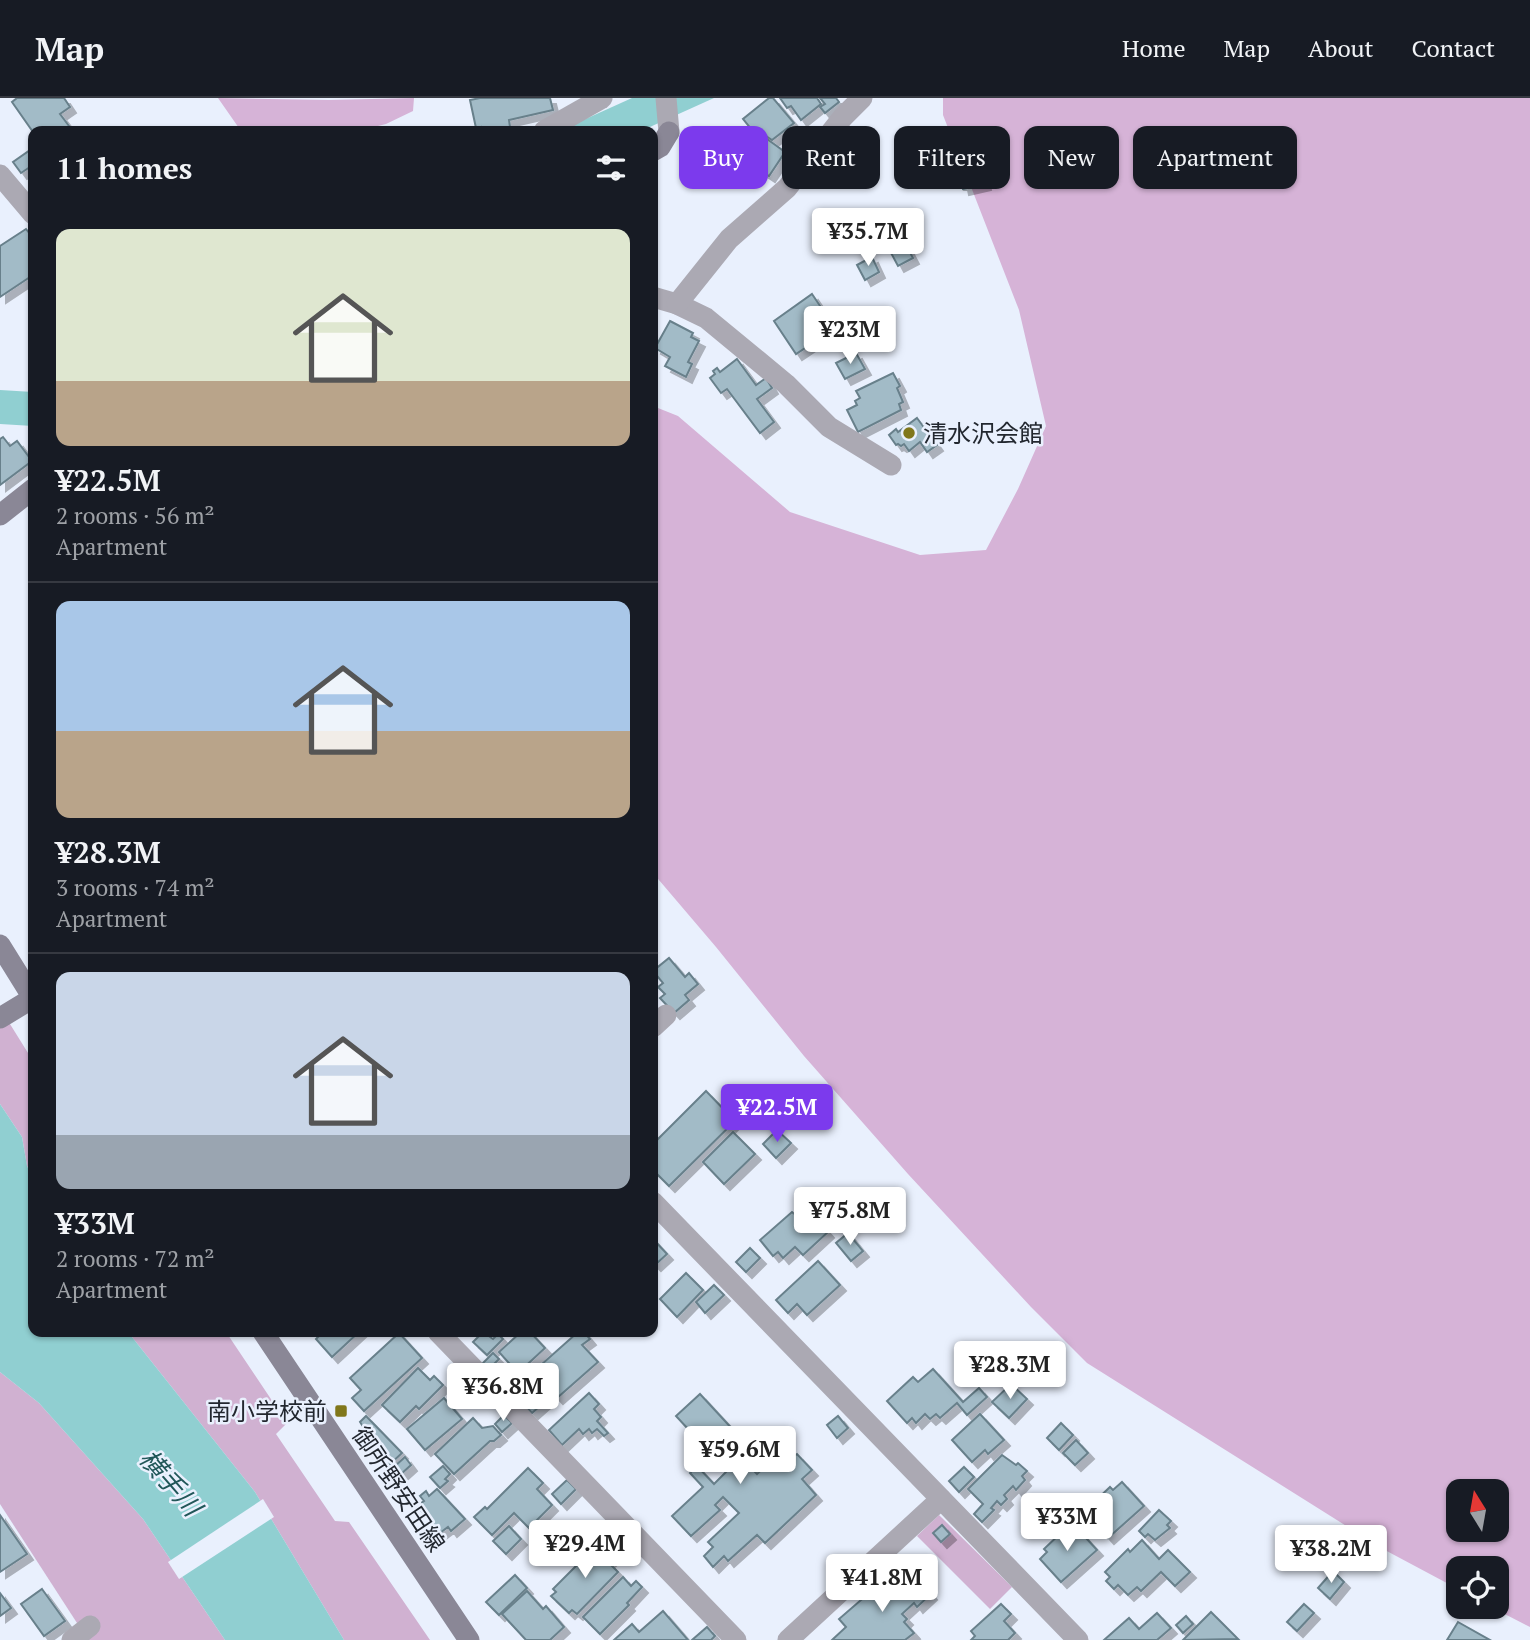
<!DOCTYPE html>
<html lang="en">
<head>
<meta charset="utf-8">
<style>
  :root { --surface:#171b24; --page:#20242c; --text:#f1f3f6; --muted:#9ea1a6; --line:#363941; --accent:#7c3aed }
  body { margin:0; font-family:"PT Serif","Noto Sans JP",serif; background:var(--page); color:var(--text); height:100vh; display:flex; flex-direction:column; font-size:26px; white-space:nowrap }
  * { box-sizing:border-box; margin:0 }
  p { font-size:23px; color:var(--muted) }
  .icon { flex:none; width:38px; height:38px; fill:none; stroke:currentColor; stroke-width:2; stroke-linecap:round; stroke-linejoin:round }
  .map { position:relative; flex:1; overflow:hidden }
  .side { position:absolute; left:28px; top:28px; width:630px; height:1211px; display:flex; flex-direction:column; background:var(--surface); border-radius:14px; box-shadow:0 2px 5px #0004 }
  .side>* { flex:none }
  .top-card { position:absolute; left:679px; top:28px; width:665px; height:63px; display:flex; gap:14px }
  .needle { width:46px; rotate:349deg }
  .fabs { position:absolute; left:1446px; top:1381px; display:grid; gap:14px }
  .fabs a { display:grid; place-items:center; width:63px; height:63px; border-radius:14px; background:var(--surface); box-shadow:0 2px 5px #0004; font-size:35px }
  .price { position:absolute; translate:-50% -60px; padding:0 16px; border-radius:7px; background:#fff; color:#222; font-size:23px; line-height:46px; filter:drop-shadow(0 2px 4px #0008) }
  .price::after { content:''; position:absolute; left:50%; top:42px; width:21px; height:16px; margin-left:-10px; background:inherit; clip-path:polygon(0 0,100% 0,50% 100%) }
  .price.active { background:var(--accent); color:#fff }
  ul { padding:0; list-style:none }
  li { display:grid; align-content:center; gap:14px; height:371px; padding:0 28px }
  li+li { border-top:2px solid var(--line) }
  li span { display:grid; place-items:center; height:217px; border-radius:14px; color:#555 }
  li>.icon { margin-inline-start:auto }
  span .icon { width:126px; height:126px; fill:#fffc; stroke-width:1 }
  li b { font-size:30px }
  h2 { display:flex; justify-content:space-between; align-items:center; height:84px; padding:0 28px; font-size:30px }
  .chip { padding:0 24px; border-radius:14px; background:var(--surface); box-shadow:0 2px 5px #0004; font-size:24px; line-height:63px }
  .chip.active { background:var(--accent); color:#fff }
  header { display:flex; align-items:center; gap:42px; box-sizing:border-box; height:98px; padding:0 35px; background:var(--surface); border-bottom:2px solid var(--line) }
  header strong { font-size:33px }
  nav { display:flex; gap:38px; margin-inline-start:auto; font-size:24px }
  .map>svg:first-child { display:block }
  .green { fill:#d0b1d1 }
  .forest { fill:#d6b3d7; fill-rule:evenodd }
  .water { fill:#90cfd1 }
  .pier { fill:#e9f0fd }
  .building { fill:#a2bbc7; stroke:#68808b; stroke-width:2; filter:url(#shadow) }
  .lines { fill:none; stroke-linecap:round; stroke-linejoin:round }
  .street { stroke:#aba9b3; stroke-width:21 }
  .secondary { stroke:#8a8796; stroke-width:21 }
  .poi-dot { fill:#80771b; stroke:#e9f0fd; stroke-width:2.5 }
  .labels { text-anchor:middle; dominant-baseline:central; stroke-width:5; stroke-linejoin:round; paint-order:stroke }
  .poi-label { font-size:24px; fill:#22272f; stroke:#e9f0fd; text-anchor:start }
  .street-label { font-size:24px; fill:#22272f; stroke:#e9f0fd }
  .water-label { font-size:26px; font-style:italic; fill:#215759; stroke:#e9f0fd }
</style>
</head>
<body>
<header>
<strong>Map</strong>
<nav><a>Home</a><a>Map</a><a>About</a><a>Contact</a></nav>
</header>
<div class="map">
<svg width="1530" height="1542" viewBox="0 0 1530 1542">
  <defs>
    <filter id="shadow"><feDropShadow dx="6" dy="6" stdDeviation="0" flood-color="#0004"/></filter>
  </defs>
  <rect width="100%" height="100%" fill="#e9f0fd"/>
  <!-- green -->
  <g class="green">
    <polygon points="0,910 33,963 33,1080 27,1068 22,1039 0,1006"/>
    <polygon points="128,1234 226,1234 285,1322 286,1326 276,1336 335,1423 349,1424 430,1542 344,1542 255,1394"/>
    <polygon points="0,1274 39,1305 143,1421 225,1542 88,1542 0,1406"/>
    <polygon points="939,1417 1012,1489 990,1511 917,1438"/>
  </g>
  <!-- forest -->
  <g class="forest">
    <polygon points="218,0 329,2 414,0 413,13 386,26 358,33 241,33"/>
    <path d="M 943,0 L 1530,0 L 1530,1529 L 1491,1509 L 1496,1508 L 1496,1470 L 1458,1470 L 1458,1491 L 1383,1451 L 1087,1265 L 1031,1209 L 908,1076 L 804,958 L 716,849 L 653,775 L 653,308 L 678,318 L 790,414 L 920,457 L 986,452 L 1018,391 L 1046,328 L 1019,212 L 943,17 ZM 1458,1393 L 1496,1393 L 1496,1432 L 1458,1432 Z"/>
  </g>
  <!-- water -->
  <g class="water">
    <polygon points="632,0 714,0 641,33 559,33"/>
    <polygon points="0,292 33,294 33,328 0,326"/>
    <polygon points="0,1006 22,1039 27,1068 33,1080 33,1234 128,1234 255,1394 344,1542 225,1542 143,1421 39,1305 0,1274"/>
  </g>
  <!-- pier -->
  <polygon class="pier" points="263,1401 274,1419 179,1481 168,1464"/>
  <!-- building -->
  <g class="building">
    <polygon points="17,0 64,0 70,9 60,16 69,28 62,33 33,34 12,4"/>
    <polygon points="480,0 550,0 553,12 509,22 510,29 482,33 481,29 476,30 470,2"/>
    <polygon points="769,0 773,0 794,25 772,42 766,38 754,55 746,45 756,37 743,21"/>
    <polygon points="780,0 817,0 821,6 801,22 791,8 787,10"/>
    <polygon points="820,0 836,0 839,4 825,15 820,9 825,6"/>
    <polygon points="767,41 785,54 769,78 750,65"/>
    <polygon points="33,50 33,67 21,75 13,64"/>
    <polygon points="979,62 985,86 963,91 962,86 958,86 955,74 960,73 958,66"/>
    <polygon points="26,131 30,136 33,133 33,177 0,199 0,148"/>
    <polygon points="905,145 913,160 898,168 890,153"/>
    <polygon points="872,159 879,174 865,182 857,167"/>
    <polygon points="812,196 835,230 796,256 774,223"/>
    <polygon points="670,223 693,235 691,239 699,243 688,264 692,266 686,279 665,268 670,259 655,250"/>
    <polygon points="856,255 865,271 845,281 836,265"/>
    <polygon points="737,261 756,287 766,280 772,290 757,301 774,324 760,335 727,291 721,295 710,280 715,276 713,273 717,270 720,274"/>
    <polygon points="893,275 900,288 897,290 903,304 899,306 901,312 858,334 847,312 857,307 855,303 860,300 856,293"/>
    <polygon points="917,320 937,347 927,354 920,344 909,353 904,346 901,348 898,346 896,347 889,337 896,331 898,334"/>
    <polygon points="3,339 10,348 17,343 32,363 0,387 0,341"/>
    <polygon points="669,860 685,879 689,875 698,886 685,897 689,902 674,915 660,900 665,896 658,889 663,885 653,873"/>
    <polygon points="706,993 735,1023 669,1088 653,1072 653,1046"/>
    <polygon points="777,1032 791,1045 776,1060 763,1046"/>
    <polygon points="733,1034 755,1056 724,1086 703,1064"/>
    <polygon points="806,1110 828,1134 803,1157 795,1149 783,1160 778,1154 773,1158 760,1142 792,1114 797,1118"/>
    <polygon points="848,1135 863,1153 851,1163 836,1145"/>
    <polygon points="653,1141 667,1156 655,1167 653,1165"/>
    <polygon points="750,1150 760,1160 746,1174 736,1164"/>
    <polygon points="818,1163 840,1187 807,1217 797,1206 788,1215 776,1202"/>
    <polygon points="686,1175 703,1192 677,1219 660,1201"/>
    <polygon points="714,1187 724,1197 705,1215 696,1204"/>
    <polygon points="317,1234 359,1234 332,1259 316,1241 320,1237"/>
    <polygon points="483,1234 493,1241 498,1236 503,1241 487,1257 473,1244"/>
    <polygon points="521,1234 530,1234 545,1250 518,1275 499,1254"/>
    <polygon points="578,1234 584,1234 590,1241 582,1247 598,1264 557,1300 533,1274"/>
    <polygon points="399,1235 422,1260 364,1313 352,1300 361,1292 350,1280"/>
    <polygon points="493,1255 499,1261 489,1271 483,1265"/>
    <polygon points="418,1270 430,1282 434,1278 443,1287 419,1311 416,1308 400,1324 382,1307"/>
    <polygon points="933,1271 963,1304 979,1290 987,1299 967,1317 957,1305 940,1320 936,1316 930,1321 925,1316 916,1325 912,1320 907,1325 887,1303 913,1279 918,1284"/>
    <polygon points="533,1285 548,1301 532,1315 517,1299"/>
    <polygon points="1011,1286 1027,1301 1009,1320 992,1304"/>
    <polygon points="589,1295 599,1306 594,1311 601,1319 597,1323 608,1335 604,1338 597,1331 592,1335 589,1331 583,1336 579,1331 562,1347 549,1332"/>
    <polygon points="700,1296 748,1348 738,1356 757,1376 784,1350 793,1359 797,1356 812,1372 802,1381 816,1397 765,1445 757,1437 728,1463 724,1458 713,1469 704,1458 713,1449 708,1444 739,1415 723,1399 715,1407 720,1412 691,1438 672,1418 703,1389 690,1375 697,1368 714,1386 728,1372 719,1363 715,1367 699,1349 702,1346 676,1318"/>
    <polygon points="444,1300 462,1321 425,1352 407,1331"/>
    <polygon points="980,1316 1004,1342 988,1356 985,1352 972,1364 952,1342"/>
    <polygon points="504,1317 512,1325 502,1334 495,1326"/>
    <polygon points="366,1318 402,1355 388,1368 360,1324"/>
    <polygon points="838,1318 848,1330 837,1340 827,1327"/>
    <polygon points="473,1320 482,1330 493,1328 501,1337 494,1343 490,1343 454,1376 435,1356"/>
    <polygon points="1061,1325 1073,1337 1059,1352 1047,1340"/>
    <polygon points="1076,1342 1088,1355 1075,1367 1063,1355"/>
    <polygon points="1002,1357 1016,1367 1018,1365 1027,1373 1022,1378 1025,1382 1016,1392 1013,1388 1004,1397 1007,1401 1001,1407 997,1403 991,1410 994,1412 982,1424 974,1416 983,1406 968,1391"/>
    <polygon points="405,1359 411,1367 400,1377 394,1369"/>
    <polygon points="443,1368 450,1376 445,1381 448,1383 440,1390 430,1379"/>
    <polygon points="964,1369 974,1379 959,1394 949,1383"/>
    <polygon points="528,1370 543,1385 537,1391 552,1407 529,1430 514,1415 492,1437 474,1419 485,1409 487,1411"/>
    <polygon points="567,1382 576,1391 561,1406 552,1396"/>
    <polygon points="1122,1384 1144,1408 1108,1440 1087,1417 1094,1410 1091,1407 1110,1389 1113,1392"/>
    <polygon points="437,1391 465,1421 451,1433 448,1429 440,1435 417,1408 424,1403 420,1398 426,1393 429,1398"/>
    <polygon points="1159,1412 1171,1423 1167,1427 1170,1430 1155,1442 1148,1436 1145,1439 1139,1433"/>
    <polygon points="0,1417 27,1456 0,1474"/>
    <polygon points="942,1427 950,1436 941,1444 933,1435"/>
    <polygon points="509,1428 521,1441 506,1456 493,1443"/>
    <polygon points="1075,1428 1097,1452 1061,1484 1040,1461 1047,1454 1044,1451 1063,1433 1066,1436"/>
    <polygon points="1142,1442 1159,1461 1168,1452 1190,1474 1175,1488 1161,1474 1141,1493 1137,1489 1128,1497 1118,1487 1114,1491 1106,1483 1110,1479 1105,1474 1128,1451 1130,1454"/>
    <polygon points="599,1445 613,1459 608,1464 618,1474 577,1516 572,1512 569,1515 551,1498 556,1494 553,1491"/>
    <polygon points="1333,1473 1344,1484 1330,1501 1318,1490"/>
    <polygon points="515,1477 527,1490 499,1517 486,1504"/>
    <polygon points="623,1479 631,1488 636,1483 642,1489 627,1505 629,1507 600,1536 583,1519"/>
    <polygon points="902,1480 909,1488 912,1486 917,1492 923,1487 931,1496 917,1509 914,1505 902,1516 907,1521 904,1524 914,1535 905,1542 832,1542 846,1529 839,1521 883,1483 890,1491"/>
    <polygon points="42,1491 65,1523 44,1538 21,1506"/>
    <polygon points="527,1493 543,1511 546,1508 564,1529 550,1542 526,1542 502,1516"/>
    <polygon points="0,1495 11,1510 0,1518"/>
    <polygon points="1001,1506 1011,1516 1004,1523 1015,1535 1008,1542 971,1542 975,1538 971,1533"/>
    <polygon points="1304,1506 1314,1515 1297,1533 1287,1524"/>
    <polygon points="663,1513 688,1542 614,1542 632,1526 639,1534"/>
    <polygon points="1211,1514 1238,1541 1183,1542"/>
    <polygon points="1157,1515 1171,1530 1157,1542 1104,1542 1129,1520 1139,1531"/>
    <polygon points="1186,1518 1193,1526 1183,1535 1176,1527"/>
    <polygon points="1458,1524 1490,1542 1447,1542"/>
    <polygon points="707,1529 715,1538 711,1542 692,1542"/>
  </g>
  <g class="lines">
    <!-- street -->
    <g class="street">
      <polyline points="666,0 669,34"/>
      <polyline points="544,33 602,0"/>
      <polyline points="0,77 33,116"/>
      <polyline points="653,199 677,206 706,220 786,286 829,329 891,367"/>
      <polyline points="677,206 729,141 787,90 843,19 862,0"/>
      <polyline points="653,929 666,917"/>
      <polyline points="653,1104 1078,1542"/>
      <polyline points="438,1234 736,1542"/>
      <polyline points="72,1542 90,1528"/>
      <polyline points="788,1542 941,1401"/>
    </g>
    <!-- secondary -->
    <g class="secondary">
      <polyline points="653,53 660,49 669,34"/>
      <polyline points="0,417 33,391"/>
      <polyline points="0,847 33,900"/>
      <polyline points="0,920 33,900"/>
      <polyline points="263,1234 469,1542"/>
    </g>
  </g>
  <!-- markers -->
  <g class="poi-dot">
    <circle cx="909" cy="335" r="7"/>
    <rect x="334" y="1306" width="14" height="14" rx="3.5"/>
  </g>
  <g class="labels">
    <!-- poi labels -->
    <g class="poi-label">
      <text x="923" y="335">清水沢会館</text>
      <text x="327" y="1313" text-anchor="end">南小学校前</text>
    </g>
    <!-- street labels -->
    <g class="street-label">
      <text transform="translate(399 1391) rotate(56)">御所野安田線</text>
    </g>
    <!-- water labels -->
    <g class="water-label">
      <text transform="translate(171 1384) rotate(49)">横手川</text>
    </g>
  </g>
</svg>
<div class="fabs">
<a><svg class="needle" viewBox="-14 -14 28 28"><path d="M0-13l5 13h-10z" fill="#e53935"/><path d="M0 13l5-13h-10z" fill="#9ea1a6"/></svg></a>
<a><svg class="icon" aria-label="locate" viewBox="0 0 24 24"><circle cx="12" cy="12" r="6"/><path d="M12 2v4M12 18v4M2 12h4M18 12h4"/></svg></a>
</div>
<b class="price" style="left:868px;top:170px">¥35.7M</b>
<b class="price" style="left:850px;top:268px">¥23M</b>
<b class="price active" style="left:777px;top:1046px">¥22.5M</b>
<b class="price" style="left:850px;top:1149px">¥75.8M</b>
<b class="price" style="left:1010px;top:1303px">¥28.3M</b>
<b class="price" style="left:503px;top:1325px">¥36.8M</b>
<b class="price" style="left:740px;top:1388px">¥59.6M</b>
<b class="price" style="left:1067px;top:1455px">¥33M</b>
<b class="price" style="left:585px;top:1482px">¥29.4M</b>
<b class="price" style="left:1331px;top:1487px">¥38.2M</b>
<b class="price" style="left:882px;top:1516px">¥41.8M</b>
<div class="top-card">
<a class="chip active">Buy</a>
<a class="chip">Rent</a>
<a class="chip">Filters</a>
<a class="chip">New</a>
<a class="chip">Apartment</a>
</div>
<section class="side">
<h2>11 homes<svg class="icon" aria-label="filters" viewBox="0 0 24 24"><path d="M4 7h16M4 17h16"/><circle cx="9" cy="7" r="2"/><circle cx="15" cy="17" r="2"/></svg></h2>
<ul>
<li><span style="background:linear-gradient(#dfe7d0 70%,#b9a48a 0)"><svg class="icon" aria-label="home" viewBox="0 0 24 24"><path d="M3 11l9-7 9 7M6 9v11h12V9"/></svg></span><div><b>¥22.5M</b><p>2 rooms · 56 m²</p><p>Apartment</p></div></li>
<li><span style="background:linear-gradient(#a9c7e8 60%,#b9a48a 0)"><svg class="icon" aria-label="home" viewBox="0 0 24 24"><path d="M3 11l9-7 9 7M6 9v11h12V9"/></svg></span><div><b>¥28.3M</b><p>3 rooms · 74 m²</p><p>Apartment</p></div></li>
<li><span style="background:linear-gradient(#c9d6e8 75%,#9aa5b1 0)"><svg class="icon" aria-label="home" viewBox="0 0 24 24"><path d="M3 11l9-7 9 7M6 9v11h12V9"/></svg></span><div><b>¥33M</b><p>2 rooms · 72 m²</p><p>Apartment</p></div></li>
</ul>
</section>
</div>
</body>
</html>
